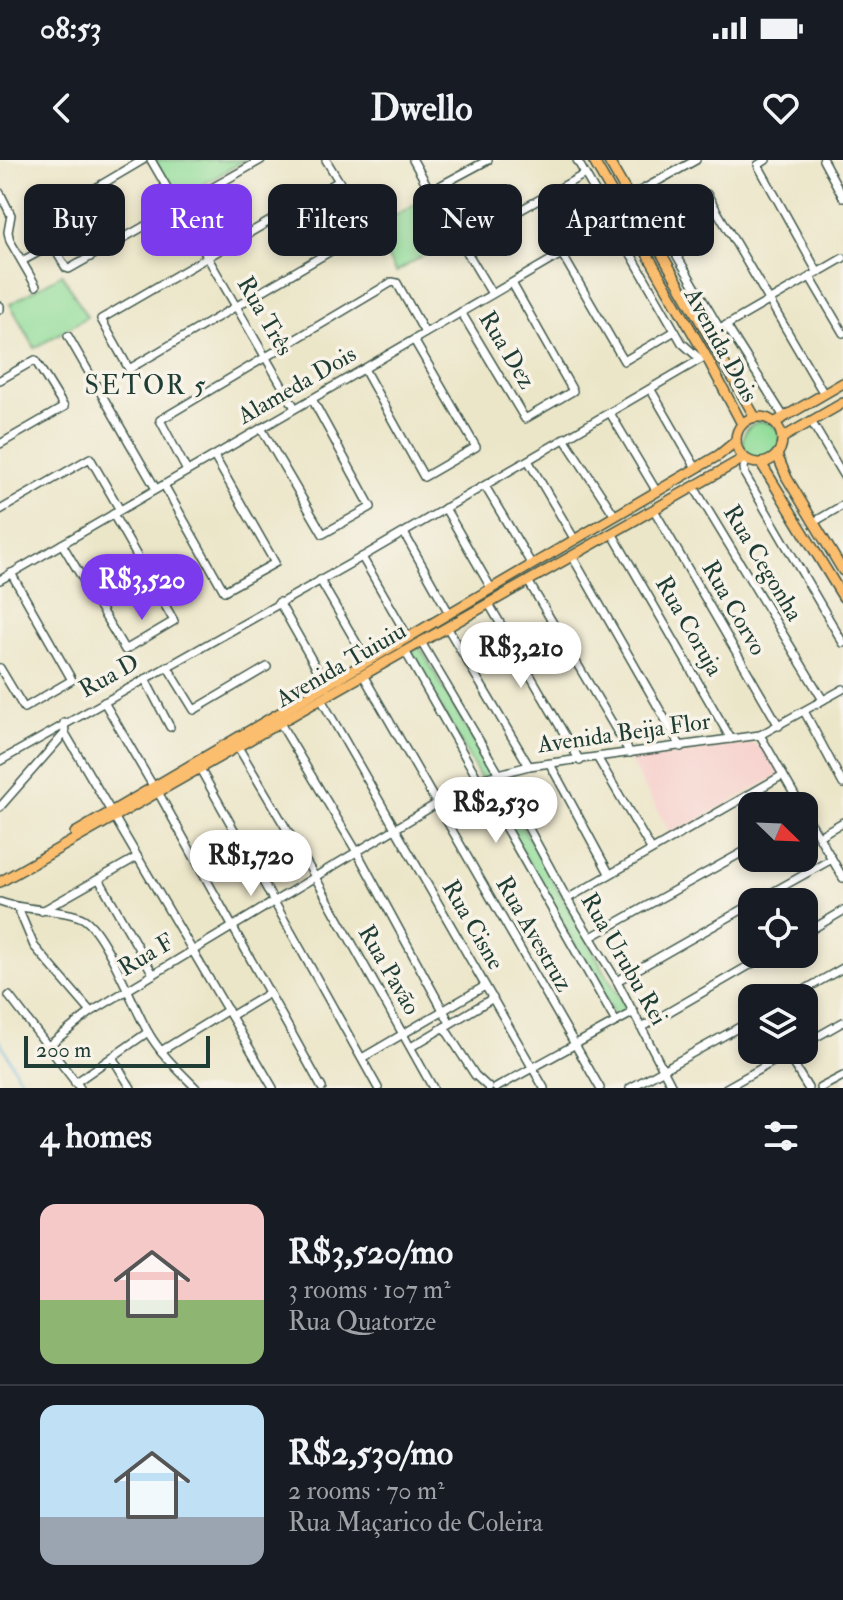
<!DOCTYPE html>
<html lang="en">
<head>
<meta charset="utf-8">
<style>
  :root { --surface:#171b24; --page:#242831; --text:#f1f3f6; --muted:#9ea1a6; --line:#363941; --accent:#7c3aed }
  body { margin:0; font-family:"IM FELL Double Pica",serif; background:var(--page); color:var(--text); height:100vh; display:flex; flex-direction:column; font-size:30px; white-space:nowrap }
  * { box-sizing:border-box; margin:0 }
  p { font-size:26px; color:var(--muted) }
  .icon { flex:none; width:44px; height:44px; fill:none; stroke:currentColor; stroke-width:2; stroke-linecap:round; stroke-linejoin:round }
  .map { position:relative; height:928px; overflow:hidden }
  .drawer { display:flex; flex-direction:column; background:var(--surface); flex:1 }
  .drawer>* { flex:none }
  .banner { position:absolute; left:24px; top:24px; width:796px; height:72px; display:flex; gap:16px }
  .needle { width:52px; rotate:113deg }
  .fabs { position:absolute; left:738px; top:632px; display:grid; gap:16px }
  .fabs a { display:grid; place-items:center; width:80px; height:80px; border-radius:16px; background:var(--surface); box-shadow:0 4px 12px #0003; font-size:40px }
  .scale { position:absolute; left:24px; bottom:20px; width:186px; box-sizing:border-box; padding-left:8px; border:4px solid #1f3d34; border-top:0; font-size:22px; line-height:28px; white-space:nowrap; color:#1f3d34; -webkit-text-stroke:6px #f7f3e8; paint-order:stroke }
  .price { position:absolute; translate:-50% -68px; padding:0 18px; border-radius:28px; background:#fff; color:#222; font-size:26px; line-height:52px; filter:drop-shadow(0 2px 4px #0008) }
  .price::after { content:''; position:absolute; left:50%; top:48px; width:24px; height:18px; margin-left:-12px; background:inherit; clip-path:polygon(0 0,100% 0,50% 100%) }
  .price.current { background:var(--accent); color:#fff }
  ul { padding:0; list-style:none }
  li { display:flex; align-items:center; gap:24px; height:200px; padding:0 40px }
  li+li { border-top:2px solid var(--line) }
  li span { display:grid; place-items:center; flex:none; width:224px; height:160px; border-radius:16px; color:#555 }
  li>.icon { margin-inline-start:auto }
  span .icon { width:96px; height:96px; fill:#fffc; stroke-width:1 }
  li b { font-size:34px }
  h2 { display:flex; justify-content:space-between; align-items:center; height:96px; padding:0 40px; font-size:34px }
  .chip { padding:0 28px; border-radius:16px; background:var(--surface); box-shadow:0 4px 12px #0003; font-size:28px; line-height:72px }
  .chip.current { background:var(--accent); color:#fff }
  .status { display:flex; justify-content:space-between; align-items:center; height:56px; padding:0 40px; background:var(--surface); direction:ltr }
  .status svg { height:22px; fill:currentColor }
  header { display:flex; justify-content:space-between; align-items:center; height:104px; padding:0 40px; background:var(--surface); font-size:36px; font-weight:700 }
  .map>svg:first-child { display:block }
  .built { fill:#f7d0cc }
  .green { fill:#92dd9a; stroke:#588d67; stroke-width:2 }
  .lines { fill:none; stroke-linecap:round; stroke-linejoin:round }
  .stream { stroke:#5eb1da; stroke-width:2 }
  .minor-casing { stroke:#3e564a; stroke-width:10 }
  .major-casing { stroke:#3e564a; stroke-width:12 }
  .minor { stroke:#fff; stroke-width:7 }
  .major { stroke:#fbbd6e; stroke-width:9 }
  .labels { text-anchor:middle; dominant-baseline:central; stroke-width:7; stroke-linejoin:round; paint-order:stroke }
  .street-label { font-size:24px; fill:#1f3d34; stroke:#f7f3e8 }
  .neighbourhood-label { font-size:26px; letter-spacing:2px; fill:#1f3d34; stroke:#f7f3e8 }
</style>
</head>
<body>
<div class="status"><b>08:53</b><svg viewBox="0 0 49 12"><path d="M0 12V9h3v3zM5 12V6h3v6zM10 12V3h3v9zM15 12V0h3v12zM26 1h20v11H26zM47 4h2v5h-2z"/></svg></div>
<header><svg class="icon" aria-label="back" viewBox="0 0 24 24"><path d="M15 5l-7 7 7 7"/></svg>Dwello<svg class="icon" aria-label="heart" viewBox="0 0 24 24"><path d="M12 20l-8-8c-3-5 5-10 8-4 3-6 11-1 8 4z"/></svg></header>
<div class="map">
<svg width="843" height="928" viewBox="0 0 843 928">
  <rect width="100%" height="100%" fill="#f7f3e8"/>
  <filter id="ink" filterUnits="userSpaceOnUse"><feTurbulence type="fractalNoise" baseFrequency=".0125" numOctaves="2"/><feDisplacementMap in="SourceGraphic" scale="16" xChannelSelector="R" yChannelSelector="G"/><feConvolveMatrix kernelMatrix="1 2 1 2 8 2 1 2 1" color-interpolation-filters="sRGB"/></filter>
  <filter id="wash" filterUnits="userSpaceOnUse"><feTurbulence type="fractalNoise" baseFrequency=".006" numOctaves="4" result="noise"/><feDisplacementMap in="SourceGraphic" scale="32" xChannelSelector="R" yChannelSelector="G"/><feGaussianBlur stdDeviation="1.8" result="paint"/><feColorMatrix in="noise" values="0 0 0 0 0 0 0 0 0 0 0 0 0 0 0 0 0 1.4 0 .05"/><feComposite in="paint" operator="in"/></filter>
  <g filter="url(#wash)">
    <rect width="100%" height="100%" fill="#ece6c9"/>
    <!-- built -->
    <polygon class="built" points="753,583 766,591 781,614 671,675 630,601"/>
    <!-- green -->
    <g class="green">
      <polygon points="154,0 245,0 180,38 176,38"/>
      <polygon points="427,37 451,79 396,112 372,69"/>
      <polygon points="62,114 87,157 35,188 10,144"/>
      <circle cx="762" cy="281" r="19"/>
      <polygon points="420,487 628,852 616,858 410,493"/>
    </g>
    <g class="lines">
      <!-- stream -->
      <polyline class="stream" points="0,880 17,914 28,928"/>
    </g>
  </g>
  <g filter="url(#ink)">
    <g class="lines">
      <!-- minor casing -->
      <g class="minor-casing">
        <g id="minor">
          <polyline points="143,0 43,59 41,66 66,108 69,109 261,0"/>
          <polyline points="151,0 295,248"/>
          <polyline points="326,0 365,64 365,71 129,209 101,159 339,21"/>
          <polyline points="413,0 428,27 434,29 488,0"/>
          <polyline points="577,0 682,183 700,199"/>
          <polyline points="766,0 758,5 818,113"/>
          <polyline points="823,0 843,37"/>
          <polyline points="0,33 11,55 8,72 10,81 36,126"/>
          <polyline points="629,37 696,0"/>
          <polyline points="562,94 624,201 675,171"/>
          <polyline points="22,101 52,85"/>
          <polyline points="810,117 843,173"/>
          <polyline points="492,134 464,87 465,81 585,14"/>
          <polyline points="0,146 0,149"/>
          <polyline points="461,152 525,259 573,231 512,123"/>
          <polyline points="726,165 784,257"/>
          <polyline points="720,169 657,62 707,34 824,234"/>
          <polyline points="68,176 156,329"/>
          <polyline points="708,176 843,98"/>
          <polyline points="364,209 424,317 476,287 414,180"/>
          <polyline points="0,220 35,200 64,247 0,284"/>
          <polyline points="651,230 696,308"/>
          <polyline points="610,253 657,332"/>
          <polyline points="811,261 843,315"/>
          <polyline points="261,268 323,374 371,347 312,239"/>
          <polyline points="564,278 615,356"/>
          <polyline points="746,300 744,308 745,315 843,483"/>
          <polyline points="529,302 575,380"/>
          <polyline points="187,311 160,260 392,122 397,123 425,173"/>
          <polyline points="164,325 224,431 275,403 214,296"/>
          <polyline points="485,326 532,405"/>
          <polyline points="694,327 823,540"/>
          <polyline points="445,348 491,428"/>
          <polyline points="0,350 90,298 120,350"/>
          <polyline points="654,350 779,566"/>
          <polyline points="814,362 843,345"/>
          <polyline points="404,373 449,453"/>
          <polyline points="612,373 731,579"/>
          <polyline points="62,384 125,490 174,461 113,354"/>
          <polyline points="572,396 681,587"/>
          <polyline points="362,397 408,477"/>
          <polyline points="0,420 613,64"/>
          <polyline points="320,420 367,501"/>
          <polyline points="528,421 630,593"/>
          <polyline points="279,442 326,525"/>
          <polyline points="489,444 580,601"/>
          <polyline points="447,467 529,606"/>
          <polyline points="421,482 498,612 567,739 617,821 673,928"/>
          <polyline points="405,491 616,862"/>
          <polyline points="167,506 194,550 267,507"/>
          <polyline points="0,508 24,548 72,520 11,413"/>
          <polyline points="363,515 600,928"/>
          <polyline points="145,519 170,567"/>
          <polyline points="321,539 544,928"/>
          <polyline points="104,542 153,626"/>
          <polyline points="804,551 843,624"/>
          <polyline points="64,563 65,573 273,928"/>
          <polyline points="280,563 357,692 450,863"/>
          <polyline points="760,575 801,646"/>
          <polyline points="238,587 315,717 433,928"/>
          <polyline points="597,597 651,689"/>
          <polyline points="0,601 362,397 706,196"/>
          <polyline points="550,604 609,713"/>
          <polyline points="199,607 378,928"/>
          <polyline points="158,632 322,928"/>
          <polyline points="0,647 65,573"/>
          <polyline points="804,651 843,718"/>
          <polyline points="819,676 843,662"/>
          <polyline points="99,719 153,814"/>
          <polyline points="567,739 783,615"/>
          <path d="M 0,742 C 23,751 67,749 84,759 C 105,772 134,848 148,872 C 160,893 179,911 196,928"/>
          <polyline points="755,742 832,699"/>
          <polyline points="18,748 34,786 91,852"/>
          <polyline points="42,751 137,697"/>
          <polyline points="804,774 843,751"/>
          <polyline points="591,777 752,687"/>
          <polyline points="617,821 752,744"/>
          <polyline points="9,836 80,928"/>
          <polyline points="790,838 843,808"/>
          <polyline points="231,856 269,833"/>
          <polyline points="444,867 475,915 489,928"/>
          <polyline points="641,868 769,794"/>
          <polyline points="804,884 843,862"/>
          <polyline points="47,887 91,852 476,620 529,606 760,575 843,529"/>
          <polyline points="411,887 493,838"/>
          <polyline points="161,891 228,850"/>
          <polyline points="787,894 808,928"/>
          <polyline points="112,897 131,928"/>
          <polyline points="362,898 485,826"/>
          <polyline points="75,923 148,872"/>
          <polyline points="496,928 634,852"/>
          <polyline points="630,928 752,860"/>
          <polyline points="726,928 794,890"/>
          <polyline points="820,928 843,916"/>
        </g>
      </g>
      <!-- major casing -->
      <g class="major-casing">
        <g id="major">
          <polyline points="593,0 706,196 742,264"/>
          <polyline points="608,0 755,257"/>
          <circle cx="759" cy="280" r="23"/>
          <polyline points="774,263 843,223"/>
          <polyline points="782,278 843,243"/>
          <polyline points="777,295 787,318 843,411"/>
          <polyline points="761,303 843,437"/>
          <polyline points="75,673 719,295 736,281"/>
          <polyline points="0,722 744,298"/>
        </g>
      </g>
      <!-- minor -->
      <use href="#minor" class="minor"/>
      <!-- major -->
      <use href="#major" class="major"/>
    </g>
  </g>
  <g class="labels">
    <!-- street labels -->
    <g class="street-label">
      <text transform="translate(265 156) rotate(60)">Rua Três</text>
      <text transform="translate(721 185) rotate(61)">Avenida Dois</text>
      <text transform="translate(507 190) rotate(59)">Rua Dez</text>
      <text transform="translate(297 225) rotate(-30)">Alameda Dois</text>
      <text transform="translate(763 403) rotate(59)">Rua Cegonha</text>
      <text transform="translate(734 448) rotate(60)">Rua Corvo</text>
      <text transform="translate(689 466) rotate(60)">Rua Coruja</text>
      <text transform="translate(341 505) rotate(-30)">Avenida Tuiuiu</text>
      <text transform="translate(109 516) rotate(-29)">Rua D</text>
      <text transform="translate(624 573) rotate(-8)">Avenida Beija Flor</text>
      <text transform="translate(473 765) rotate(60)">Rua Cisne</text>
      <text transform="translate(534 774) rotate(60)">Rua Avestruz</text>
      <text transform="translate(146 795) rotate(-31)">Rua F</text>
      <text transform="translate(624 799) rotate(60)">Rua Urubu Rei</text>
      <text transform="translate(389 810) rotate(60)">Rua Pavão</text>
    </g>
    <!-- neighbourhood labels -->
    <g class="neighbourhood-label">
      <text x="146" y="226">SETOR 5</text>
    </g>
  </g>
</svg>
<div class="fabs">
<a><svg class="needle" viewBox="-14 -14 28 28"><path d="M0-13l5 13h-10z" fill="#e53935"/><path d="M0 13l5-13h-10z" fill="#9ea1a6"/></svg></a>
<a><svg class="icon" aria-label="locate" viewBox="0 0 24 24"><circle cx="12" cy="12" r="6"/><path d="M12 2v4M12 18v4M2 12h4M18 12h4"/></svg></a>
<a><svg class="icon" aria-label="layers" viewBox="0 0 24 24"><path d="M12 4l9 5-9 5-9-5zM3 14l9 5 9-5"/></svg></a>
</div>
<div class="scale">200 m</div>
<b class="price current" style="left:142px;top:462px">R$3,520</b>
<b class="price" style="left:521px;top:530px">R$3,210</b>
<b class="price" style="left:496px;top:685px">R$2,530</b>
<b class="price" style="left:251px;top:738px">R$1,720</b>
<div class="banner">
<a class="chip">Buy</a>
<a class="chip current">Rent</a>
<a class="chip">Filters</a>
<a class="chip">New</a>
<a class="chip">Apartment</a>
</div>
</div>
<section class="drawer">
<h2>4 homes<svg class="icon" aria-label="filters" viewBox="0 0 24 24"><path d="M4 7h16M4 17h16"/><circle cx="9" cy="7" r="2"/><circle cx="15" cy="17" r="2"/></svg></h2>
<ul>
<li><span style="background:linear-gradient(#f6c9c9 60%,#8fb573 0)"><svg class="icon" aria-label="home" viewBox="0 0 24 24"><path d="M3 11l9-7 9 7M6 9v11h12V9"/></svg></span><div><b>R$3,520/mo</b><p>3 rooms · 107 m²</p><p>Rua Quatorze</p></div></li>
<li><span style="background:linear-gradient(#bfe0f5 70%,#9aa5b1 0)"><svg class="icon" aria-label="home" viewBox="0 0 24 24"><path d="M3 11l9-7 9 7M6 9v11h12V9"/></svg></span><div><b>R$2,530/mo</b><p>2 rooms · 70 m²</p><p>Rua Maçarico de Coleira</p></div></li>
</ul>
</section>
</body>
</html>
